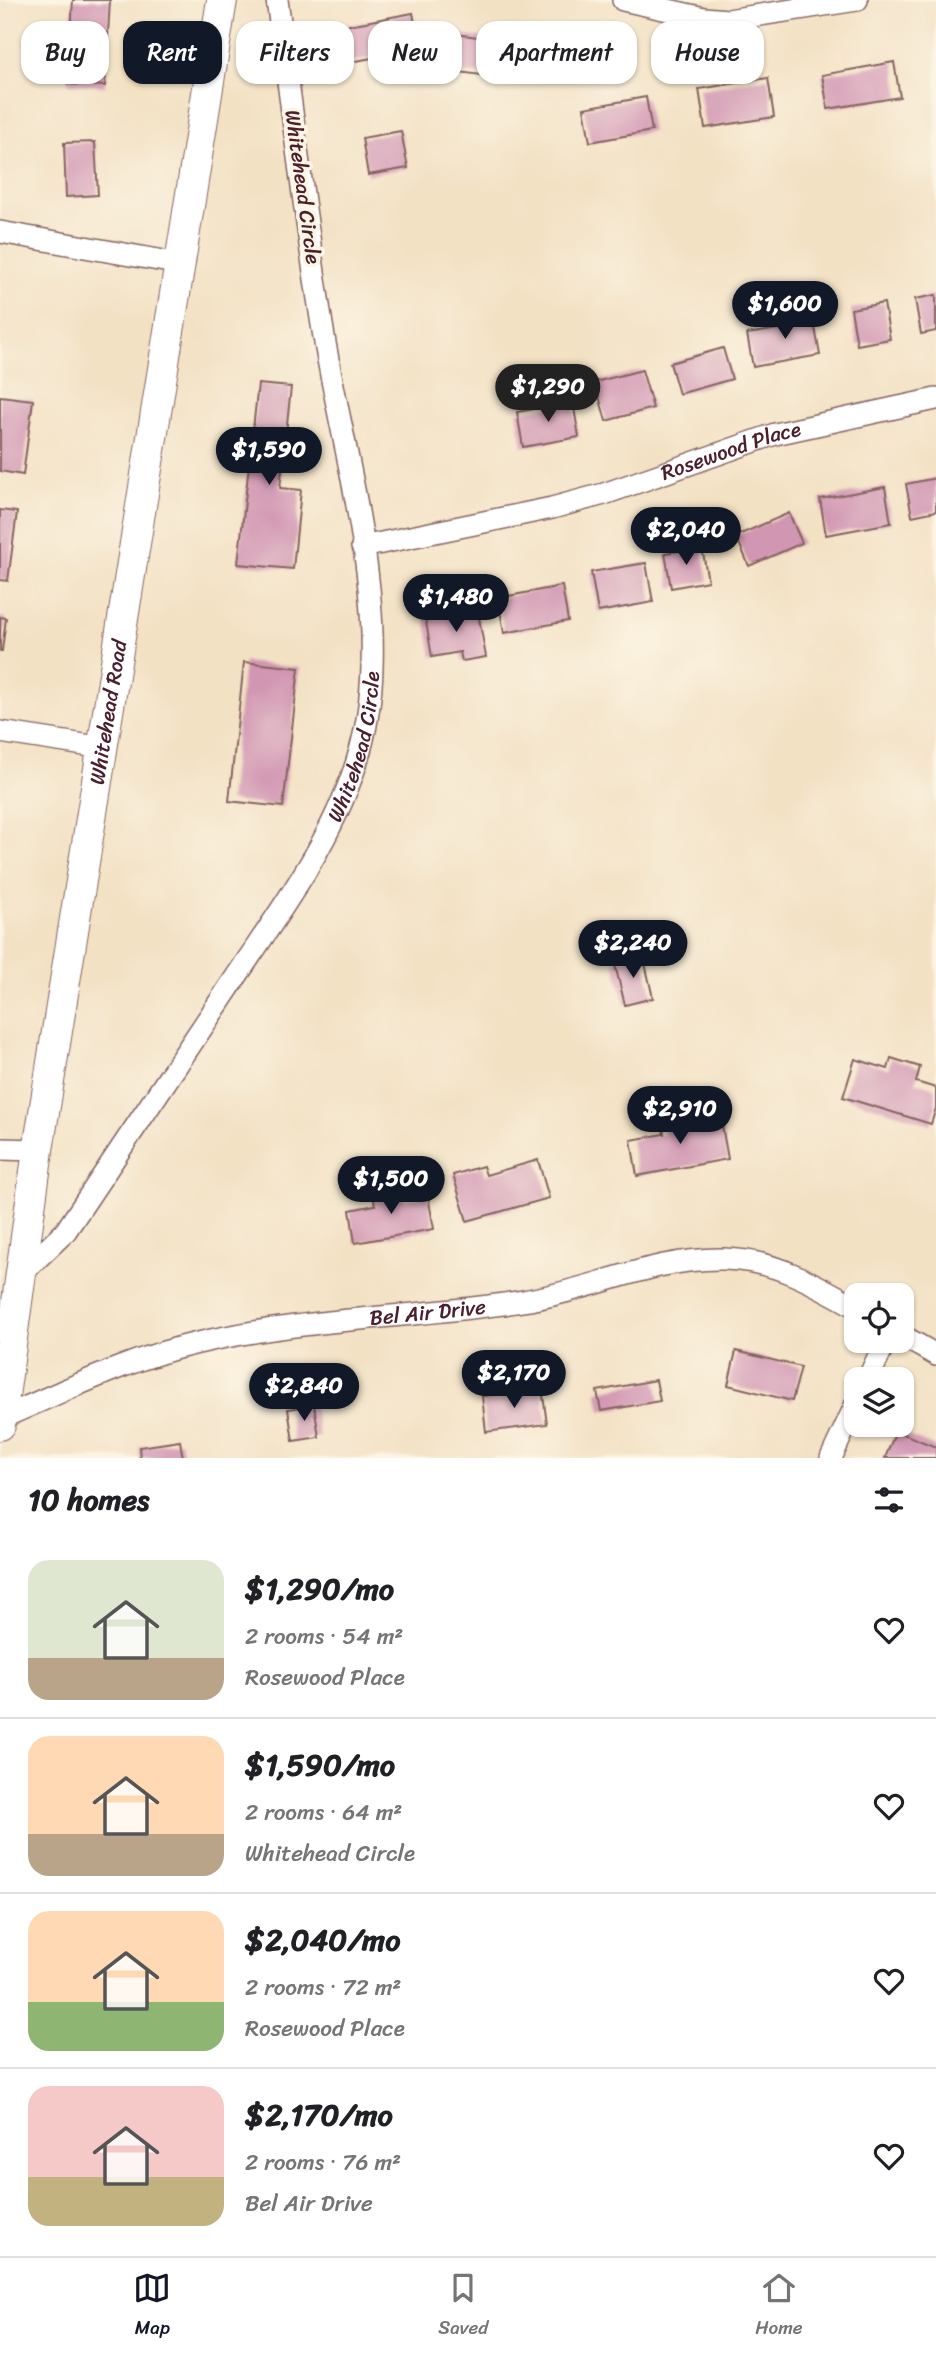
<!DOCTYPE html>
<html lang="en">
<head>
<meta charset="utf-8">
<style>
  :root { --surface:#fff; --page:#f2f2f2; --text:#202124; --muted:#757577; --line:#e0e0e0; --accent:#111827 }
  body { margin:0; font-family:Sriracha,sans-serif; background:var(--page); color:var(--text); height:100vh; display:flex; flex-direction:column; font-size:26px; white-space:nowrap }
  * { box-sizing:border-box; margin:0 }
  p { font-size:23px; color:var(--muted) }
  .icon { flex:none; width:38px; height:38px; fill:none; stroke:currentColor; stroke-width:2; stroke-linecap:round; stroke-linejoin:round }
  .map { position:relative; height:1458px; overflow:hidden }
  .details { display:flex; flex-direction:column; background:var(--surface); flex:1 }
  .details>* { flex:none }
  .banner { position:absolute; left:21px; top:21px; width:894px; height:63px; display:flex; gap:14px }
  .controls { position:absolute; left:844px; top:1283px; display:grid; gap:14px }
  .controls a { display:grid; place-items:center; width:70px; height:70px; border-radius:14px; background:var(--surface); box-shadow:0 2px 5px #0004; font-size:35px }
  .price { position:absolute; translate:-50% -60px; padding:0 16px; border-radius:24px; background:var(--accent); color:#fff; font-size:23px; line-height:46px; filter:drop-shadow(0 2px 4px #0008) }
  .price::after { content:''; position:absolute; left:50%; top:42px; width:21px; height:16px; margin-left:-10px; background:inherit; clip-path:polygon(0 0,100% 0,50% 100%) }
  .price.current { background:#222; color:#fff }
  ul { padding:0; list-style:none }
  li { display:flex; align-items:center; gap:21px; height:175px; padding:0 28px }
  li+li { border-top:2px solid var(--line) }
  li span { display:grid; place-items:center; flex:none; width:196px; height:140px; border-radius:21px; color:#555 }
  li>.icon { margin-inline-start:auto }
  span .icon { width:84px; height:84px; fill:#fffc; stroke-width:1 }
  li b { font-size:30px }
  h2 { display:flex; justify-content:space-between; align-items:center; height:84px; padding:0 28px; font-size:30px }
  .tag { padding:0 24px; border-radius:21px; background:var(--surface); box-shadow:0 2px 5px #0004; font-size:24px; line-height:63px }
  .tag.current { background:var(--accent); color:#fff }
  .dock { display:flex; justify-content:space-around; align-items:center; height:98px; border-top:2px solid var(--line); background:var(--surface); font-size:19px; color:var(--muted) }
  .dock a { display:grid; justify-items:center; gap:4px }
  .dock .current { color:var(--accent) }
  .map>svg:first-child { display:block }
  .building { fill:#d196b2 }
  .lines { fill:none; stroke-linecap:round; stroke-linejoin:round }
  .minor-casing { stroke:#856361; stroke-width:24 }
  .secondary-casing { stroke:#856361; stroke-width:32 }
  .minor { stroke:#fff; stroke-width:21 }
  .secondary { stroke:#fff; stroke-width:30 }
  .labels { text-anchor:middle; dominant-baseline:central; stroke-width:7; stroke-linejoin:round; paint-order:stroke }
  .street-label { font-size:21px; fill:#4a1f2b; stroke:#fcf5e5 }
</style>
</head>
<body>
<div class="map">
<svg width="936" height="1458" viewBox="0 0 936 1458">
  <rect width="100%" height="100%" fill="#fcf5e5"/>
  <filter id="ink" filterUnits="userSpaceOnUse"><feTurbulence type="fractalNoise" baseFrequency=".0143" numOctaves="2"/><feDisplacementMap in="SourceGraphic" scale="14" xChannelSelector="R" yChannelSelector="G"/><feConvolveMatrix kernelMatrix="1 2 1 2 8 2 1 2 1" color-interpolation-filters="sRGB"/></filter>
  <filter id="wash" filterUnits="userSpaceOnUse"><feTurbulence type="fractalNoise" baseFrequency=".00686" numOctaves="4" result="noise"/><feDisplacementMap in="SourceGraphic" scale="28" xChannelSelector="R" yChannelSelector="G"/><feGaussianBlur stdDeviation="1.57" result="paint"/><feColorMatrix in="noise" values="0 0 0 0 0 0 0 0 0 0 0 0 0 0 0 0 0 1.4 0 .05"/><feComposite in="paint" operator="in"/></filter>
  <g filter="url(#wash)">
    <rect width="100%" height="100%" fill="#f3e1c4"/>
    <g id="blocks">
      <!-- building -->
      <g class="building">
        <polygon points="73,0 110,0 105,86 68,84"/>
        <polygon points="413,13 417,35 395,39 398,53 335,65 328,29"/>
        <polygon points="455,34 516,42 511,79 451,71"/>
        <polygon points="894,62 900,97 828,109 822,75"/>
        <polygon points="768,78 774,117 705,128 699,89"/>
        <polygon points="646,97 652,131 590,142 584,108"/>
        <polygon points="401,131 408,168 368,175 362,138"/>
        <polygon points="95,142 98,195 66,197 64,143"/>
        <polygon points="936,295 936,331 921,334 915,299"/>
        <polygon points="884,303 890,339 857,345 851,309"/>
        <polygon points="812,311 820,355 753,367 747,334 784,328 782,316"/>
        <polygon points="723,348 732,379 679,394 670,363"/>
        <polygon points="642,370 653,408 606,421 595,382"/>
        <polygon points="258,384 291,387 280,488 301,490 293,569 238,564"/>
        <polygon points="0,396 33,400 23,475 0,471"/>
        <polygon points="573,402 579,437 523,447 517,412"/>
        <polygon points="936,478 936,511 912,516 906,484"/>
        <polygon points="885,487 891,523 826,535 820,499"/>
        <polygon points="0,510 17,512 8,581 0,580"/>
        <polygon points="789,513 802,543 749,566 736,536"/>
        <polygon points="702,547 708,581 671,588 665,553"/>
        <polygon points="646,563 653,602 598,612 591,572"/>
        <polygon points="562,586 568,621 504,633 498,598"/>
        <polygon points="477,607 486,657 462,661 460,652 432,657 425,616"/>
        <polygon points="0,617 6,618 2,651 0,651"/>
        <polygon points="244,662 299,668 283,807 229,801"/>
        <polygon points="632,957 633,962 644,959 653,998 625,1005 614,961"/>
        <polygon points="891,1058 920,1067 916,1082 936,1088 936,1108 931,1124 843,1097 855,1059 888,1069"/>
        <polygon points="685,1114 687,1126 721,1120 728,1159 637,1176 631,1140 664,1134 661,1118"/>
        <polygon points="538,1160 549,1198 467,1221 453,1175 483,1166 486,1175"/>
        <polygon points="402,1186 404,1200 428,1196 434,1229 355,1243 350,1210 375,1205 372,1191"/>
        <polygon points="736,1351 801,1367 792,1401 728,1385"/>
        <polygon points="656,1380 660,1401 601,1411 597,1391"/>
        <polygon points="542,1388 547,1424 486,1432 482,1396"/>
        <polygon points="314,1405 319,1437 293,1441 288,1409"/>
        <polygon points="896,1431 936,1447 936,1458 885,1458"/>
        <polygon points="180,1441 183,1458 140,1458 139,1447"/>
      </g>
    </g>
  </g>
  <g filter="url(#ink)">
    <use href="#blocks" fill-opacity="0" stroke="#856361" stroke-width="2"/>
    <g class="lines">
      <!-- minor casing -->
      <g class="minor-casing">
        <g id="minor">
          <polyline points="623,0 704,18 728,20 857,0"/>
          <polyline points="0,232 181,264"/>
          <path id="s1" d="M 362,547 L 552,508 L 604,494 L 775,434 L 936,399"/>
          <polyline points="0,732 104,748"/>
          <polyline points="0,1149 38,1150"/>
          <path id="s2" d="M 21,1274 L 65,1232 C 121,1149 176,1066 232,983 C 281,909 336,837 360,751 C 395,626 347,469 325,343 C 306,229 293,114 277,0"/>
          <polyline points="901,1335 936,1355"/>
          <polyline points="868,1379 886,1340"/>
          <path id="s3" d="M 1,1418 C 65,1391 130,1358 198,1343 C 304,1318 415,1318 523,1301 C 590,1291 655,1257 724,1259 C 774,1260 814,1283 856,1307"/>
          <polyline points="831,1458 856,1404"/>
        </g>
      </g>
      <!-- secondary casing -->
      <g class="secondary-casing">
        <g id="secondary">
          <path id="s4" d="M 0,1425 L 38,1150 L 222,0"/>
        </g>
      </g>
      <!-- minor -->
      <use href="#minor" class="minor"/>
      <!-- secondary -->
      <use href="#secondary" class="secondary"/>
    </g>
  </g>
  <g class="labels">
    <!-- street labels -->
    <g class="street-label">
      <text transform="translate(303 187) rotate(82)">Whitehead Circle</text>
      <text stroke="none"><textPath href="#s1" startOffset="382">Rosewood Place</textPath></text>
      <text stroke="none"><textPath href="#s4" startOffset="721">Whitehead Road</textPath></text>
      <text stroke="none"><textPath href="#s2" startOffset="630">Whitehead Circle</textPath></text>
      <text stroke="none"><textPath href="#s3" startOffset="443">Bel Air Drive</textPath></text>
    </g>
  </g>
</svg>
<div class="controls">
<a><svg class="icon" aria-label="locate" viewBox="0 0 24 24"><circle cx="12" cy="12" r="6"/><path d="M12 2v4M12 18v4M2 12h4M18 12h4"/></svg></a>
<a><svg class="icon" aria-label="layers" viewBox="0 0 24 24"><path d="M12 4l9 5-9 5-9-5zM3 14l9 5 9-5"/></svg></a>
</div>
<b class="price" style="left:785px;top:341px">$1,600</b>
<b class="price current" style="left:548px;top:424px">$1,290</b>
<b class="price" style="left:269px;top:487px">$1,590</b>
<b class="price" style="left:686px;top:567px">$2,040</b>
<b class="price" style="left:456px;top:634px">$1,480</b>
<b class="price" style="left:633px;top:980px">$2,240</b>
<b class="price" style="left:680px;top:1146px">$2,910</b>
<b class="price" style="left:391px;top:1216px">$1,500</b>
<b class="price" style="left:514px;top:1410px">$2,170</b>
<b class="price" style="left:304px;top:1423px">$2,840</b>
<div class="banner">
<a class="tag">Buy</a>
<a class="tag current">Rent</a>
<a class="tag">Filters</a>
<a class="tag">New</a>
<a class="tag">Apartment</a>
<a class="tag">House</a>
</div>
</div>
<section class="details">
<h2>10 homes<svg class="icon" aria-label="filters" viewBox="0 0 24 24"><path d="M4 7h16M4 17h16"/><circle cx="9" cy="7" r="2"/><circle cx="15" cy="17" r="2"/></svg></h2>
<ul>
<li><span style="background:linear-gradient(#dfe7d0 70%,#b9a48a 0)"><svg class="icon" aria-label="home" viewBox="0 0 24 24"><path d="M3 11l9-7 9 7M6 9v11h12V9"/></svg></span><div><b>$1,290/mo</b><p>2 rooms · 54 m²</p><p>Rosewood Place</p></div><svg class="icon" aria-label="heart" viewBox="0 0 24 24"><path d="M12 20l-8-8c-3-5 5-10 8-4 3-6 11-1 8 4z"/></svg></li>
<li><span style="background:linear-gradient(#ffd9b3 70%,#b9a48a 0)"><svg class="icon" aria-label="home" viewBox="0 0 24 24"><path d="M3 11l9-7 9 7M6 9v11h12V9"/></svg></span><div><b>$1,590/mo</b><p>2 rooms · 64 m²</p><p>Whitehead Circle</p></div><svg class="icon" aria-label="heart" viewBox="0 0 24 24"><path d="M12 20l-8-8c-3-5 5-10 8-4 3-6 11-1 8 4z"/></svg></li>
<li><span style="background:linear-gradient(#ffd9b3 65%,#8fb573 0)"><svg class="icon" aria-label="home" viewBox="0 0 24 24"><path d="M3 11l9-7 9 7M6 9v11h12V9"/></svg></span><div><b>$2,040/mo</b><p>2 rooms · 72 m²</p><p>Rosewood Place</p></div><svg class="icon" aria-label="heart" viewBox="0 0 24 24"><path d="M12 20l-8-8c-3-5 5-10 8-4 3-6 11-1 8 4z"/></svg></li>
<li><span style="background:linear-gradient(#f6c9c9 65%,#c2b280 0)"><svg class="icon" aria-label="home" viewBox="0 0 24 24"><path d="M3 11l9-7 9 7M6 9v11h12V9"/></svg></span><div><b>$2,170/mo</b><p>2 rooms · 76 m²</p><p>Bel Air Drive</p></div><svg class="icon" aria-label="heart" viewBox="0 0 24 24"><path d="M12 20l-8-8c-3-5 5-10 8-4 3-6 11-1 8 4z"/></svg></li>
</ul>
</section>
<nav class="dock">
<a class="current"><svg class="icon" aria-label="map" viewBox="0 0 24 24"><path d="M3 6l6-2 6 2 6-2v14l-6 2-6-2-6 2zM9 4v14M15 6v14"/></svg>Map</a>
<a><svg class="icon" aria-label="saved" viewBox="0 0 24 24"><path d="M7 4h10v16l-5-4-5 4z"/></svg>Saved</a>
<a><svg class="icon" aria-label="home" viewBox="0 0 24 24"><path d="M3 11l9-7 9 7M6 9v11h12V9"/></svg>Home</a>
</nav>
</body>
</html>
